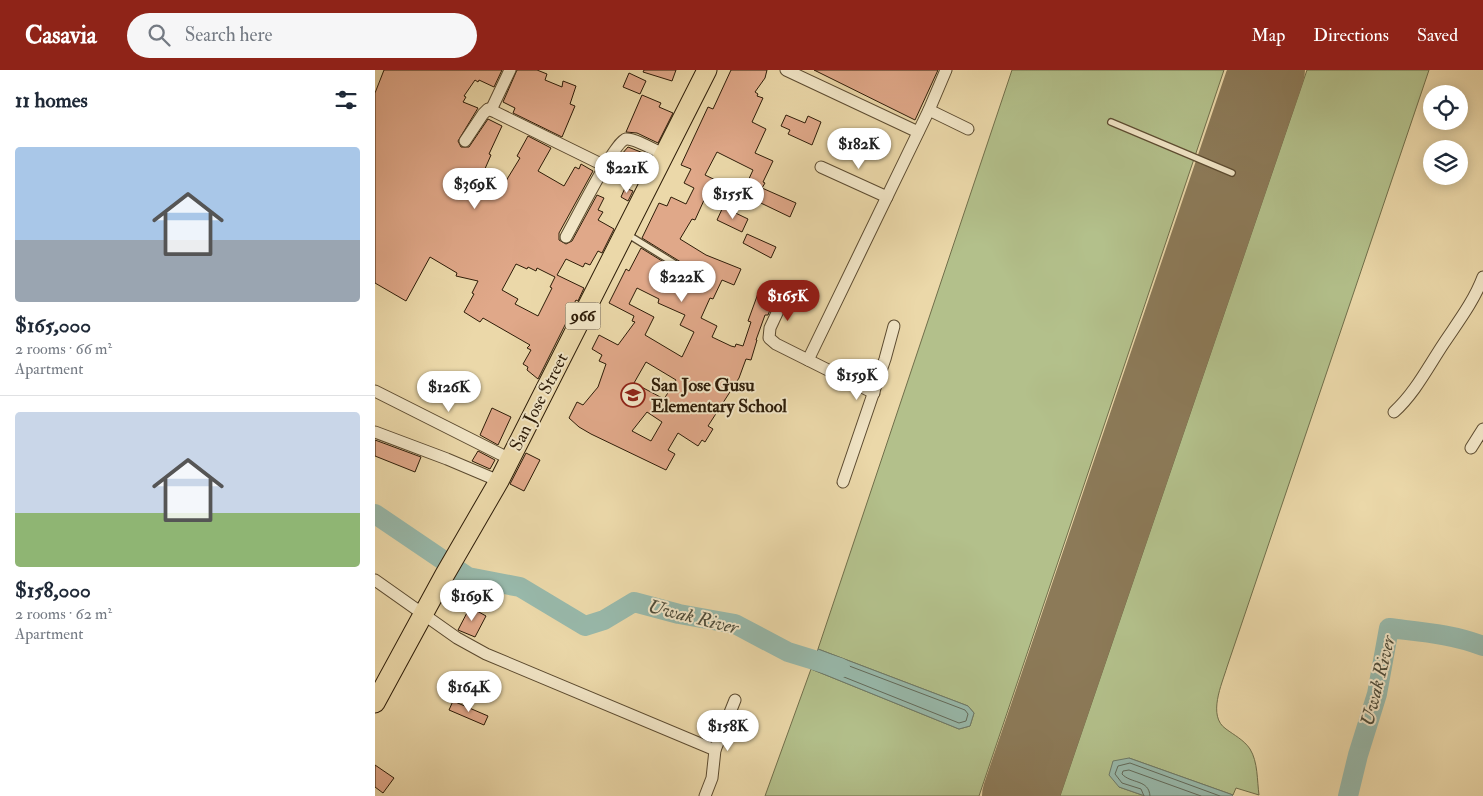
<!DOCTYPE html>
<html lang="en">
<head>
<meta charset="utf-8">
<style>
  :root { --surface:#fff; --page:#f6f6f7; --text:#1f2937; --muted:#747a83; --line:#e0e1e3; --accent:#8f2418 }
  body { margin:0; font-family:"IM FELL Double Pica",serif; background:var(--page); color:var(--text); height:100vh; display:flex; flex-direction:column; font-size:19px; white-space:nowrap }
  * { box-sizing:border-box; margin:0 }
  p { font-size:16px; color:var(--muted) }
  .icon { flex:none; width:28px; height:28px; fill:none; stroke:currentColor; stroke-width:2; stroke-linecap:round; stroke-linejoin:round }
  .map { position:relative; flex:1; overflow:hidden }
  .drawer { display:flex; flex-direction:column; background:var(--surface); width:375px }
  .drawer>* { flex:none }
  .controls { position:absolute; left:1048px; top:15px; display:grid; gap:10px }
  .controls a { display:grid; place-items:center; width:45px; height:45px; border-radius:50%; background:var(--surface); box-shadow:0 2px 12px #0003; font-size:25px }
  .price { position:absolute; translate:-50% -42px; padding:0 11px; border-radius:18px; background:#fff; color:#222; font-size:16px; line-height:32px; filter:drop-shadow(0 1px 2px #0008) }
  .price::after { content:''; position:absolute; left:50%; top:30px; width:15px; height:11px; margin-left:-8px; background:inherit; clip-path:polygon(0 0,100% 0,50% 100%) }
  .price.on { background:var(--accent); color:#fff }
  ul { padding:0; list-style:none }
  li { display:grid; align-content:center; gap:10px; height:265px; padding:0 15px }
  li+li { border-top:1px solid var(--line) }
  li span { display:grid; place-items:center; height:155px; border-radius:5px; color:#555 }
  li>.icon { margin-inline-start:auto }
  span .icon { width:90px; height:90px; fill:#fffc; stroke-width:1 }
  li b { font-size:21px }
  h2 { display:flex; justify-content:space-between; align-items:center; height:60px; padding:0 15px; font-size:21px }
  header { display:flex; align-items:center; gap:30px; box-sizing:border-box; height:70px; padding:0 25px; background:var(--accent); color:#fff }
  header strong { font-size:24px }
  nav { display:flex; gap:28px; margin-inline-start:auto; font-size:18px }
  .search { width:350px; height:45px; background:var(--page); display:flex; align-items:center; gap:12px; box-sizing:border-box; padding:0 18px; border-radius:28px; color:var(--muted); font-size:19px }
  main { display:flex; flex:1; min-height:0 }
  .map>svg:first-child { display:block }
  .green { fill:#b3c08b; stroke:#706e4a }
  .water { fill:#98b9ab; stroke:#6d7a6a }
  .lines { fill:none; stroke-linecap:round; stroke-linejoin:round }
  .shore { stroke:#626a5a; stroke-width:1 }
  .river { stroke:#98b9ab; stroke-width:20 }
  .runway { stroke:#8c7a58; stroke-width:76 }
  .building { fill:#e0a889; stroke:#2d1c08; fill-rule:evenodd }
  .service-casing { stroke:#5c4b30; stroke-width:8 }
  .minor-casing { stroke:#5c4b30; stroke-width:13 }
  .primary-casing { stroke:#2d1c08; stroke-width:21 }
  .service { stroke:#f2e6c7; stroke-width:5.5 }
  .minor { stroke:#f2e6c7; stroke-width:11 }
  .primary { stroke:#ebd8a9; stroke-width:19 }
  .labels { text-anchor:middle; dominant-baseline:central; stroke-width:4; stroke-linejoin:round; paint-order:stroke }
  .shield { fill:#f2e6c7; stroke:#685941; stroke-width:1 }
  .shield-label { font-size:16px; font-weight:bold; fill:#2d1c08 }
  .poi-label { font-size:18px; font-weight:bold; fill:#2d1c08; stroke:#f2e6c7; text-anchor:start }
  .street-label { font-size:18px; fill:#2d1c08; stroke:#f2e6c7 }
  .water-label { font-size:19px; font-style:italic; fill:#4d4b39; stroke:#f2e6c7 }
</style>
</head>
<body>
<header>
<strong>Casavia</strong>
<div class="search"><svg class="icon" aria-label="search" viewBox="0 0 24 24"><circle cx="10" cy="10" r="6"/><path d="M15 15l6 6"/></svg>Search here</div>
<nav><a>Map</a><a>Directions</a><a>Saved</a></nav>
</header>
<main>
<section class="drawer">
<h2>11 homes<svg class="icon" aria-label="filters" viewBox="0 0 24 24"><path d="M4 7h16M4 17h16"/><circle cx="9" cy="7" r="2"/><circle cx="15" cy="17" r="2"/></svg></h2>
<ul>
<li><span style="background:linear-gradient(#a9c7e8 60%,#9aa5b1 0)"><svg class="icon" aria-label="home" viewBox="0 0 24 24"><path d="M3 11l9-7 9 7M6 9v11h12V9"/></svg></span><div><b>$165,000</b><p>2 rooms · 66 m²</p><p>Apartment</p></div></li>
<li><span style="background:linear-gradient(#c9d6e8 65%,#8fb573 0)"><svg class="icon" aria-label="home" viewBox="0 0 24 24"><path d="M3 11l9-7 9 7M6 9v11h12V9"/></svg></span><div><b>$158,000</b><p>2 rooms · 62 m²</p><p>Apartment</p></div></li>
</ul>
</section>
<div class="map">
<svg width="1108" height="726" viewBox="0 0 1108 726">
  <rect width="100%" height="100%" fill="#ebd8a9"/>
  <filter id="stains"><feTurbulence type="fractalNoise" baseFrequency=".004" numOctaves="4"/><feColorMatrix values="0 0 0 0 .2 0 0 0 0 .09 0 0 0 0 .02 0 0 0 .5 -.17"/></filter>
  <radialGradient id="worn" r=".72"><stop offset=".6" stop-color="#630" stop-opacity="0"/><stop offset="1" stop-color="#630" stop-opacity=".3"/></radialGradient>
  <!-- green -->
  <g class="green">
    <polygon points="637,0 849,0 604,726 390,726 436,599 584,659 595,656 599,643 593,636 443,579"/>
    <path d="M 932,0 L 1054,0 L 852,597 C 847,614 832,646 851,659 C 859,665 869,670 875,679 C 883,692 882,710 884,725 L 861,718 L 858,725 L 754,688 L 744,717 L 770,726 L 685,726 Z"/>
  </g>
  <!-- water -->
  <g class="water">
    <polygon points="443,579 593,636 599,643 595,656 584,659 436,599"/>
    <polygon points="754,688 858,725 857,726 770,726 744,717 734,705 738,691"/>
  </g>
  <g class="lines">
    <!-- shore -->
    <g class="shore">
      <polygon points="448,586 590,640 593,644 591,651 584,653 444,597 443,594 445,587"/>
      <polyline points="769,726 766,719 747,713 740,704 743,696 755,693 845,726"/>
      <path d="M 775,726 C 774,709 756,714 747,704 L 748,701 L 754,700 L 826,726"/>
    </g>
    <!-- river -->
    <g class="river">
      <polyline points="0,444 93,507 145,517 210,556 229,550 259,532 304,544 360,554 413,582 465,598"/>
      <path d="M 973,726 L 983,685 L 1002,624 L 1014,558 C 1046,562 1078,564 1108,576"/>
    </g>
    <!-- runway -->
    <polyline class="runway" points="645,726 892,0"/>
  </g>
  <!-- building -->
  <g class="building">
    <path d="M 9,0 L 127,0 L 119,17 L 104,10 L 103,12 L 100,10 L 89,26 L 91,27 L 88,32 L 103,38 L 83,71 L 86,77 L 94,77 L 113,49 L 127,56 L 114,84 L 116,85 L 109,101 L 113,102 L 110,110 L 126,119 L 145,88 L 142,86 L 153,66 L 176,78 L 163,101 L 189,116 L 200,97 L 204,99 L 206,94 L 218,101 L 184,163 L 184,170 L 191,174 L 197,171 L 222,125 L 229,128 L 223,140 L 228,142 L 223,150 L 239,159 L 227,183 L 223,181 L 215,195 L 210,193 L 208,197 L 191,189 L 182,205 L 209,218 L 203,231 L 201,230 L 192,246 L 194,247 L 163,309 L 152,300 L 153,297 L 148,294 L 156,280 L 152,278 L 155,275 L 108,248 L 105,252 L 89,242 L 99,224 L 97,223 L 103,211 L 81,206 L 82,203 L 55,187 L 31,231 L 0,213 L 0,23 ZM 141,194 L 152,199 L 153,197 L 161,201 L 162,198 L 180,207 L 175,217 L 177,218 L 163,246 L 140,234 L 143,229 L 127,220 Z"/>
    <polygon points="142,0 162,0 172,4 170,10 187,17 188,11 201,16 195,34 200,36 187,67 138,43 140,38 128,32"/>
    <polygon points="269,0 301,0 297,11 268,2"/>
    <path d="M 356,0 L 392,0 L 390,8 L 380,22 L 383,24 L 382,26 L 388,28 L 377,52 L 391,59 L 380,83 L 398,91 L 388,112 L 390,113 L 387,118 L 421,133 L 415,147 L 367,124 L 378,100 L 342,82 L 330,105 L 355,117 L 347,134 L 334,127 L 333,129 L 330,128 L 320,150 L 317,149 L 305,169 L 331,185 L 366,199 L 359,215 L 347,210 L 338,229 L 335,228 L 326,248 L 342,256 L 337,267 L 356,276 L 360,277 L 361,274 L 368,276 L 376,252 L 373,251 L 385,218 L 399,227 L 395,234 L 397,235 L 393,245 L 390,245 L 381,270 L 382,270 L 376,290 L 371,289 L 364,308 L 333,356 L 338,359 L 330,372 L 327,370 L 323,376 L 303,363 L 293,380 L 300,384 L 291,400 L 216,364 L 204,357 L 194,348 L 202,332 L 208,335 L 223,317 L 231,294 L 224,291 L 227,285 L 217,279 L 224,265 L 243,275 L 260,252 L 257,251 L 259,246 L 234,233 L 251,199 L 254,201 L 266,178 L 313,207 L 317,207 L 319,205 L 317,199 L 267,168 L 284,133 L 292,136 L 296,127 L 311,134 L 319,118 L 309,113 L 316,99 L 306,95 L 333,37 L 338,39 ZM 262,218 L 284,229 L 283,233 L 310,245 L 305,255 L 319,262 L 307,287 L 270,265 L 279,247 L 254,234 ZM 271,292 L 301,310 L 289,329 L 259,313 ZM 272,342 L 287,352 L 276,371 L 257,361 Z"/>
    <polygon points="439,0 563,0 540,50"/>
    <polygon points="254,3 271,11 265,24 248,17"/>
    <polygon points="267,25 286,33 284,37 298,43 283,73 262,63 251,62"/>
    <polygon points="411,45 430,53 433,46 446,52 437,75 413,64 415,60 406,56"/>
    <polygon points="253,77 276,86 267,104 243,93 246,85"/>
    <polygon points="250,118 258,121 253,131 246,127"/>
    <polygon points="348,137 373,149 367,162 342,150"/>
    <polygon points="372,164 401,177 396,188 368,173"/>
    <polygon points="117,338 136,347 123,375 105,365"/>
    <polygon points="0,370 46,387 40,402 0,386"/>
    <polygon points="103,381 120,390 115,399 97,391"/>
    <polygon points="151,383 165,390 149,421 135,414"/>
    <polygon points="95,537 111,546 100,567 83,560"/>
    <polygon points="78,631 113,646 109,655 74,640"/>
    <polygon points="0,695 19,708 8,723 0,717"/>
  </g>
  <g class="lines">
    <!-- service casing -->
    <g class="service-casing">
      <g id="service">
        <polyline points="736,52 857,103"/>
        <polyline points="252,164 315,203"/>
      </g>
    </g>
    <!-- minor casing -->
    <g class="minor-casing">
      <g id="minor">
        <polyline points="411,0 543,62"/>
        <polyline points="116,40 135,0"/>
        <polyline points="554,40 593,59"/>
        <polyline points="90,71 108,44 113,39 120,42 230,96"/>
        <polyline points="446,97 512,127"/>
        <path d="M 191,167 C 199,153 240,71 251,69 C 260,68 281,81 290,85"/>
        <polyline points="408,230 395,258 394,268 401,274 499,323"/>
        <polyline points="433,290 554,40 571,0"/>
        <polyline points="0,321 135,389"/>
        <path d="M 1019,342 C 1040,323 1053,297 1069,273 C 1083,252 1099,231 1108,207"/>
        <polyline points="0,362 72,389 124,411"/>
        <polyline points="1096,378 1108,359"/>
        <polyline points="468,412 510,289 519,256"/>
        <polyline points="0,510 82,568 111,584 340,680"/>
        <polyline points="330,726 337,708 340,680 360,630"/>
      </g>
    </g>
    <!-- primary casing -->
    <g class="primary-casing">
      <polyline id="primary" points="0,633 69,506 124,411 332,0"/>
    </g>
    <!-- service -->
    <use href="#service" class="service"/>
    <!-- minor -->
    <use href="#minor" class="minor"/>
    <!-- primary -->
    <use href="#primary" class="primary"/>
  </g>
  <!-- icons -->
  <defs>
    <g id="school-ring" transform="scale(1.25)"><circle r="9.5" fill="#f2e6c7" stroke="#8f2418" stroke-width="1.5"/><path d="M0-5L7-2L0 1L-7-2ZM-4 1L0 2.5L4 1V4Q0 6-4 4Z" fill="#8f2418"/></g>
  </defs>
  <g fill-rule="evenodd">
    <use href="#school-ring" x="258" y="325"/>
  </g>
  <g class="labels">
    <!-- shield labels -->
    <rect class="shield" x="190.5" y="232.5" width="35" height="27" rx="4"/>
    <g class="shield-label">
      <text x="208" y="246">966</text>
    </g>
    <!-- poi labels -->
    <g class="poi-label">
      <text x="276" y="315">San Jose Gusu<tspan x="276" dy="21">Elementary School</tspan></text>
    </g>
    <!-- street labels -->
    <g class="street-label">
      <text transform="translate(164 332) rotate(-63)">San Jose Street</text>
    </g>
    <!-- water labels -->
    <g class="water-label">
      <text transform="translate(318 547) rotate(14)">Uwak River</text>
      <text transform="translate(1003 611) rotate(-76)">Uwak River</text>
    </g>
  </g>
  <rect width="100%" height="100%" filter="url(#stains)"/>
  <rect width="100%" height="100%" fill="url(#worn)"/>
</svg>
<div class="controls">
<a><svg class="icon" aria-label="locate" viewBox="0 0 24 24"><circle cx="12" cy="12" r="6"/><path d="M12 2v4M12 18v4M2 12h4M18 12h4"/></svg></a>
<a><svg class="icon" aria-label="layers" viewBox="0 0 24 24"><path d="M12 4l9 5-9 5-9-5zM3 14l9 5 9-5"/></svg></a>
</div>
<b class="price" style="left:484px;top:100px">$182K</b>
<b class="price" style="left:252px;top:124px">$221K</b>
<b class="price" style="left:100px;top:140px">$369K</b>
<b class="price" style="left:358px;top:150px">$155K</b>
<b class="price" style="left:307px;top:233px">$222K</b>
<b class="price on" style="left:413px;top:252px">$165K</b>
<b class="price" style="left:482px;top:331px">$159K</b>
<b class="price" style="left:74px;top:343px">$126K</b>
<b class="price" style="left:97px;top:552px">$169K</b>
<b class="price" style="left:94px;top:643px">$164K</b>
<b class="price" style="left:353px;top:682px">$158K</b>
</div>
</main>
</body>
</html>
